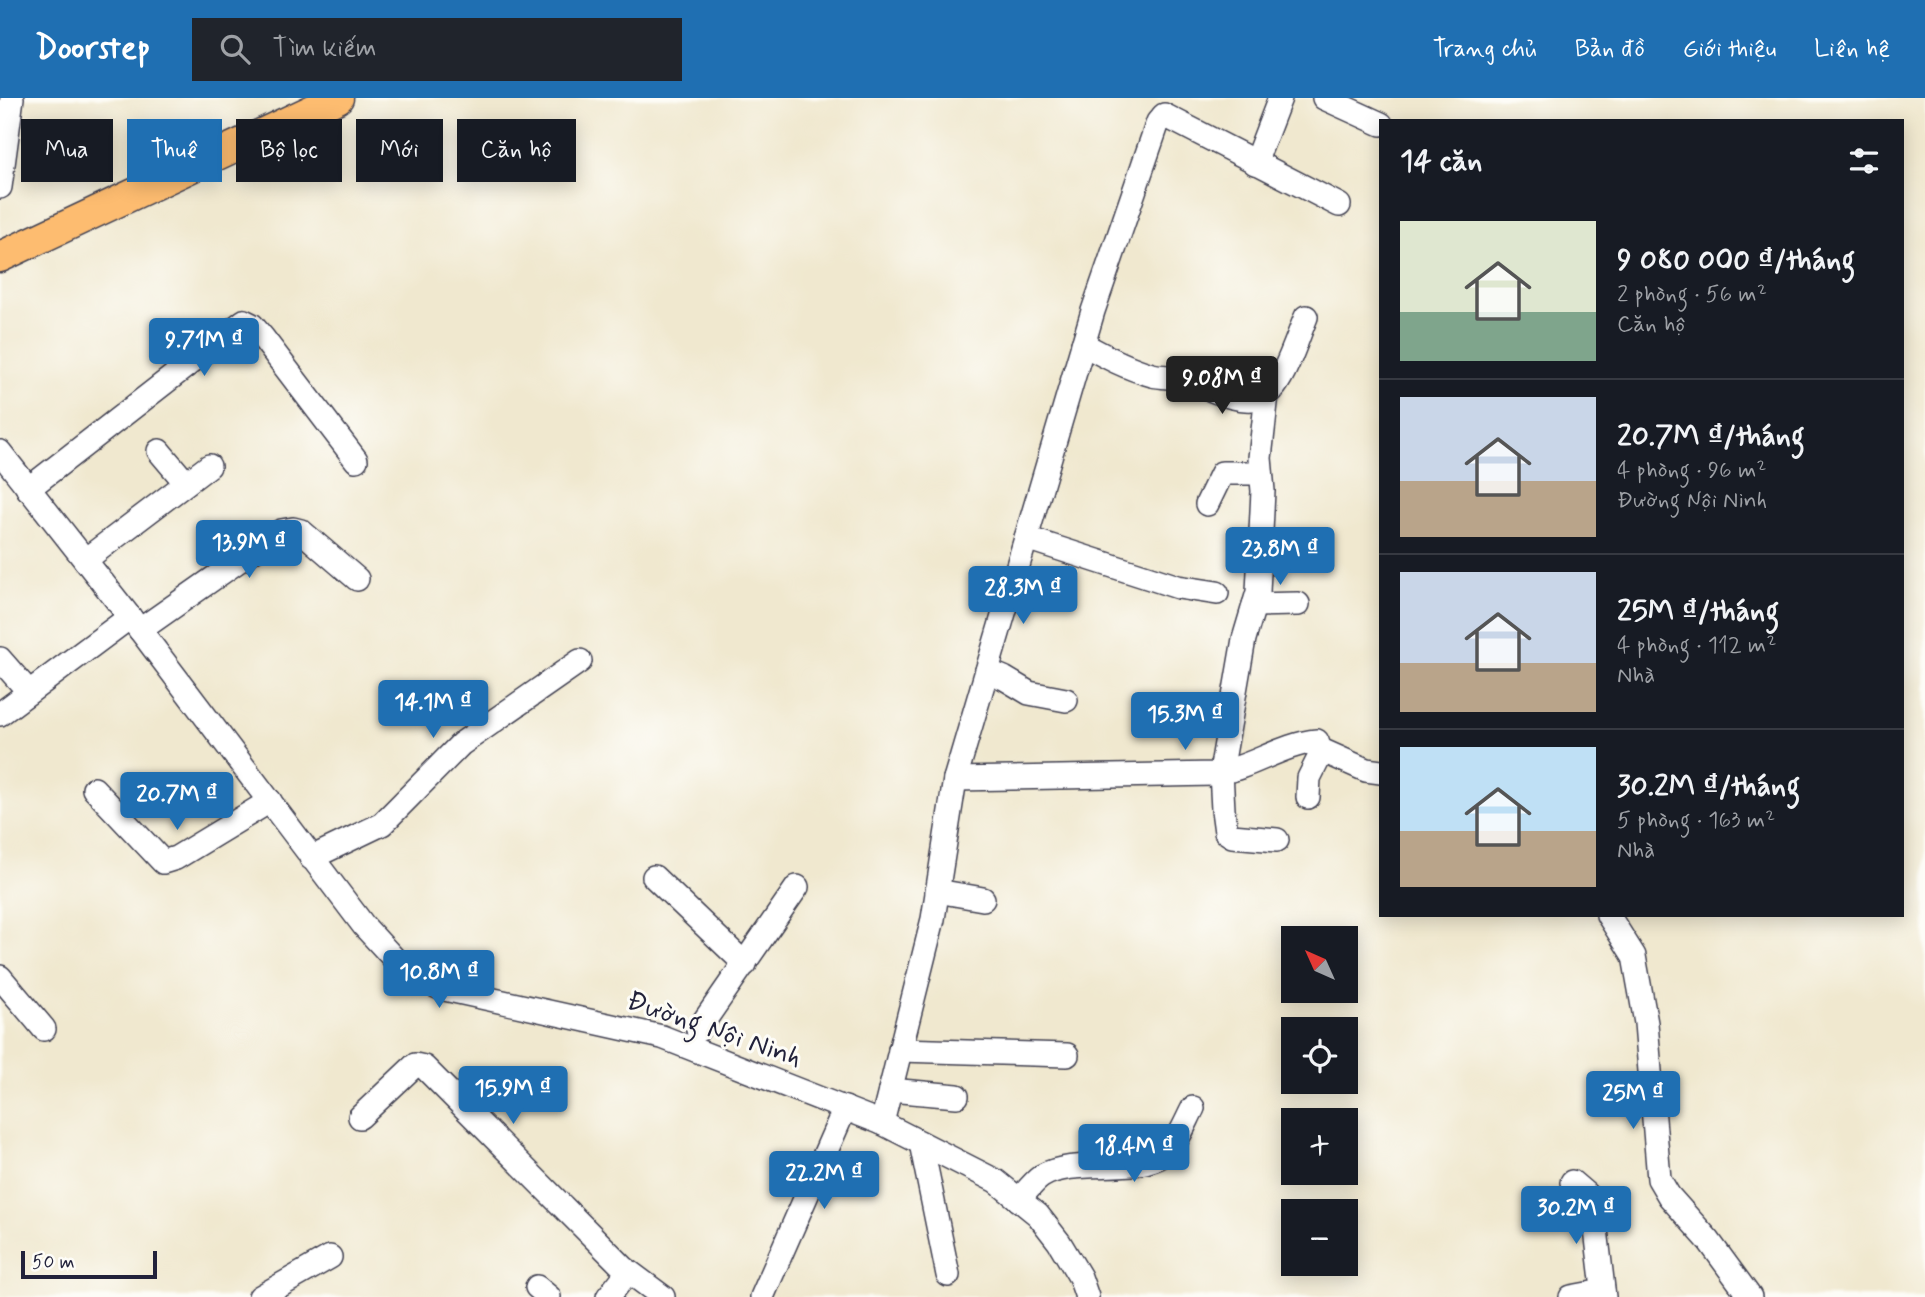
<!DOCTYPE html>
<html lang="vi">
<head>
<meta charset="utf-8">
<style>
  :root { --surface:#171b24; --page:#20242c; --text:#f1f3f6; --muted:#9ea1a6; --line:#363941; --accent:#1f6fb2 }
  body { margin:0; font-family:Mynerve,sans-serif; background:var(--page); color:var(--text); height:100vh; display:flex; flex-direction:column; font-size:26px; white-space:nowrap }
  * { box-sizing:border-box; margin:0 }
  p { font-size:23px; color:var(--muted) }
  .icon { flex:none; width:38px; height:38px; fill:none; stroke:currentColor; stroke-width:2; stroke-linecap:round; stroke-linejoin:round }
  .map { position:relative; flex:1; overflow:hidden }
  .panel { position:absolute; left:1379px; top:21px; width:525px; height:798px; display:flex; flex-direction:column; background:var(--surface); border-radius:0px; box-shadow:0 4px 18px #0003 }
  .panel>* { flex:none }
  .top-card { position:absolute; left:21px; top:21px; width:665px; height:63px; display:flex; gap:14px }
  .needle { width:46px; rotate:315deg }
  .tools { position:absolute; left:1281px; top:828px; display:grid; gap:14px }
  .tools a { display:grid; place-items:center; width:77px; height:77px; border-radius:0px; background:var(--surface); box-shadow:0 4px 18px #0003; font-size:35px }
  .scale { position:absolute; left:21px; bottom:18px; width:136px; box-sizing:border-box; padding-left:7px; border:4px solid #22223b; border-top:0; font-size:19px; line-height:24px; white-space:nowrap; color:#22223b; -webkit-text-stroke:5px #fdfcf7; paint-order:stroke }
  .price { position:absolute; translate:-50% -60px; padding:0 16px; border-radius:7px; background:var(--accent); color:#fff; font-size:23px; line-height:46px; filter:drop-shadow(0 2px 4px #0008) }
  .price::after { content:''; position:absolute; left:50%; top:42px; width:21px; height:16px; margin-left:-10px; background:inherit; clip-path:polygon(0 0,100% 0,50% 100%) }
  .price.on { background:#222; color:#fff }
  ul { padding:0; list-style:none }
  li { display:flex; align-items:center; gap:21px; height:175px; padding:0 21px }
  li+li { border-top:2px solid var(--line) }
  li span { display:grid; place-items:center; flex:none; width:196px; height:140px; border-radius:0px; color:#555 }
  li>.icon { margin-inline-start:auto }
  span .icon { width:84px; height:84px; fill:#fffc; stroke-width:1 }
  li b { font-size:30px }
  h2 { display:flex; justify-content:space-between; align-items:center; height:84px; padding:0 21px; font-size:30px }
  .pill { padding:0 24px; border-radius:0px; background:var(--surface); box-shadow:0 4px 18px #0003; font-size:24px; line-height:63px }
  .pill.on { background:var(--accent); color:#fff }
  header { display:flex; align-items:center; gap:42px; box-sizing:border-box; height:98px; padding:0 35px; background:var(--accent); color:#fff }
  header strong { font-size:33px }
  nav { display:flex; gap:38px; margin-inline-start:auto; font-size:24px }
  .search { width:490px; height:63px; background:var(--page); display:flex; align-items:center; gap:18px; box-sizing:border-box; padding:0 24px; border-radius:0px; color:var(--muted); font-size:26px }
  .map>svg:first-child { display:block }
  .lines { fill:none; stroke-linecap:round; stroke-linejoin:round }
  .minor-casing { stroke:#414051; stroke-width:26 }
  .major-casing { stroke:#414051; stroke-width:33 }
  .minor { stroke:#fff; stroke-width:23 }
  .major { stroke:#fdbc6f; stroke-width:30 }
  .labels { text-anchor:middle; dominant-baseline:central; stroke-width:6; stroke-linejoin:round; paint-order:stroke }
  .street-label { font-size:28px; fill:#22223b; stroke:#fdfcf7 }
</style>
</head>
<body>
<header>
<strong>Doorstep</strong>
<div class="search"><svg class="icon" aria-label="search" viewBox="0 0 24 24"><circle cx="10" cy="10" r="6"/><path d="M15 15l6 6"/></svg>Tìm kiếm</div>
<nav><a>Trang chủ</a><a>Bản đồ</a><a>Giới thiệu</a><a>Liên hệ</a></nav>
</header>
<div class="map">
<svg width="1925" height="1199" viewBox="0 0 1925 1199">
  <rect width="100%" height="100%" fill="#fdfcf7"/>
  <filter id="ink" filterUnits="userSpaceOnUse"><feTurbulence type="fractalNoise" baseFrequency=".0143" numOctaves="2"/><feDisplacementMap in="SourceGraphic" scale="14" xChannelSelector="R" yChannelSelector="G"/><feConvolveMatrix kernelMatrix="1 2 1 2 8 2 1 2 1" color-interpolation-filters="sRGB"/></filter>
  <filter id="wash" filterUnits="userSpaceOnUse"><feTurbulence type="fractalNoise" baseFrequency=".00686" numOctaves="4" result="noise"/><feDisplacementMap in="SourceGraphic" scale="28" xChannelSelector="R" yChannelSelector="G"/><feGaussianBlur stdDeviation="1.57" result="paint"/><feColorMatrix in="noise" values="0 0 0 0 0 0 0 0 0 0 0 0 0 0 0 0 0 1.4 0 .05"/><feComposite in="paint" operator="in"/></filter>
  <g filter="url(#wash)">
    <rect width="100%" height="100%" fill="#f0e8cf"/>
  </g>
  <g filter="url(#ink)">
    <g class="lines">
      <!-- minor casing -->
      <g class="minor-casing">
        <g id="minor">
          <polyline points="1324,0 1381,26"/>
          <polyline points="1255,65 1280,0"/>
          <polyline points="0,89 12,0"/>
          <path d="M 1083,246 C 1106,259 1127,270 1152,277 C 1164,280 1179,278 1190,283 C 1210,291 1241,307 1263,299 C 1282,292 1298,237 1306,219"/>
          <polyline points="1267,296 1260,360 1263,393 1258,494 1244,541 1221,674 1223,712 1226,734 1232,738 1277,742"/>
          <polyline points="159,353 186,385"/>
          <polyline points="0,354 140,532 364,828 399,866 418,880 440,890 662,939 882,1025 996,1083 1038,1117 1059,1144 1080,1179 1087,1199"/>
          <polyline points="28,391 244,223 252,227 263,240 356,362"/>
          <polyline points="1207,406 1222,375 1261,375"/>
          <polyline points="1026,440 1178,489 1217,495"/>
          <polyline points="85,462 209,368"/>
          <polyline points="1254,507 1298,506"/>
          <polyline points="140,532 281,433 293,431 301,433 357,481"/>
          <polyline points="0,561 29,594"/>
          <polyline points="987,573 1004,580 1029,595 1066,602"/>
          <polyline points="0,616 130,519"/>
          <polyline points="1321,652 1366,672 1381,674"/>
          <path d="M 955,681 L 1215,676 C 1251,670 1282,646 1317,643 L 1321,656 L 1309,680 L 1308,699"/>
          <polyline points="94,691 163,764 176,760 270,703"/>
          <polyline points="311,760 382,726 461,646 580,563"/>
          <polyline points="654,779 745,866"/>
          <polyline points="937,793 983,801"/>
          <polyline points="1608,817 1634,858 1646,925 1659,1081 1669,1098 1709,1143 1750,1199"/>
          <polyline points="0,879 44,931"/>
          <polyline points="698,932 797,789"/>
          <polyline points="900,952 1067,957"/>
          <polyline points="890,992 957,998"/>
          <polyline points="360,1019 415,967 424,969 624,1170 663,1199"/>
          <polyline points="882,1025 933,821 955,681 1093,213 1158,24 1164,17 1339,107"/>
          <polyline points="921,1045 948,1177"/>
          <polyline points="1572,1084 1586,1096 1593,1106 1604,1199"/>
          <path d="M 1019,1102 C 1026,1094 1033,1084 1042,1078 C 1074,1059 1137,1076 1164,1056 C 1178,1045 1185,1025 1193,1010"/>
          <polyline points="537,1189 549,1199"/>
          <polyline points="260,1199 330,1159"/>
          <polyline points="608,1199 628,1174"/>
          <polyline points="762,1199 845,1010"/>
          <polyline points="1571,1199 1603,1193"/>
        </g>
      </g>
      <!-- major casing -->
      <g class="major-casing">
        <polyline id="major" points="0,159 338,0"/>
      </g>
      <!-- minor -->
      <use href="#minor" class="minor"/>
      <!-- major -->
      <use href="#major" class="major"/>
    </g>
  </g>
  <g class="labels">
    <!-- street labels -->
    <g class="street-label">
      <text transform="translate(714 932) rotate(19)">Đường Nội Ninh</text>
    </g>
  </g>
</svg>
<div class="tools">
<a><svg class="needle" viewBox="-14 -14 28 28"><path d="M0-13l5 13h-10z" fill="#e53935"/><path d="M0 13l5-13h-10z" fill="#9ea1a6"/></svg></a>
<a><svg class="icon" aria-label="locate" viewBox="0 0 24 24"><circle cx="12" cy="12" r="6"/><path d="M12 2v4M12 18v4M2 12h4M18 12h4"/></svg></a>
<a>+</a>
<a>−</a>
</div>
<div class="scale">50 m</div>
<b class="price" style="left:204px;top:280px">9.71M ₫</b>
<b class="price on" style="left:1222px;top:318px">9.08M ₫</b>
<b class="price" style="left:249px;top:482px">13.9M ₫</b>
<b class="price" style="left:1280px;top:489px">23.8M ₫</b>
<b class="price" style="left:1023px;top:528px">28.3M ₫</b>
<b class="price" style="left:433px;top:642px">14.1M ₫</b>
<b class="price" style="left:1185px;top:654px">15.3M ₫</b>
<b class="price" style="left:177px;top:734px">20.7M ₫</b>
<b class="price" style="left:439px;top:912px">10.8M ₫</b>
<b class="price" style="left:513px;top:1028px">15.9M ₫</b>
<b class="price" style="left:1633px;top:1033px">25M ₫</b>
<b class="price" style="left:1134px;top:1086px">18.4M ₫</b>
<b class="price" style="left:824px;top:1113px">22.2M ₫</b>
<b class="price" style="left:1576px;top:1148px">30.2M ₫</b>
<div class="top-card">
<a class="pill">Mua</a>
<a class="pill on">Thuê</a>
<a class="pill">Bộ lọc</a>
<a class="pill">Mới</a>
<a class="pill">Căn hộ</a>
</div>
<section class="panel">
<h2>14 căn<svg class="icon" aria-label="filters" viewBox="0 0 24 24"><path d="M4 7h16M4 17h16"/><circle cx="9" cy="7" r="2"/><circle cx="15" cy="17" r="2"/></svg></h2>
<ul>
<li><span style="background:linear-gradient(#dfe7d0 65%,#7fa58c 0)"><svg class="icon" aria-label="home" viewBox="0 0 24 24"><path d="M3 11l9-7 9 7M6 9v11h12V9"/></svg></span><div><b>9 080 000 ₫/tháng</b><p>2 phòng · 56 m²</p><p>Căn hộ</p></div></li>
<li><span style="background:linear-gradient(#c9d6e8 60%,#b9a48a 0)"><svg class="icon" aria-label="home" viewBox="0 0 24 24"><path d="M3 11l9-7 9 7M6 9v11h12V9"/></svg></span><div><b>20.7M ₫/tháng</b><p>4 phòng · 96 m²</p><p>Đường Nội Ninh</p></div></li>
<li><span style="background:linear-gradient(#c9d6e8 65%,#b9a48a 0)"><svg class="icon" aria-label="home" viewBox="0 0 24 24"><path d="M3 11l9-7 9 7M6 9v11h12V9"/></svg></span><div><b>25M ₫/tháng</b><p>4 phòng · 112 m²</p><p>Nhà</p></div></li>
<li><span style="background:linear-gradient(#bfe0f5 60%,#b9a48a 0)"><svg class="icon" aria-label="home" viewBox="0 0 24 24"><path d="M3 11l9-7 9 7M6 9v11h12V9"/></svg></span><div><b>30.2M ₫/tháng</b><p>5 phòng · 163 m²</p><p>Nhà</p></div></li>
</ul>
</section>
</div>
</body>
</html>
